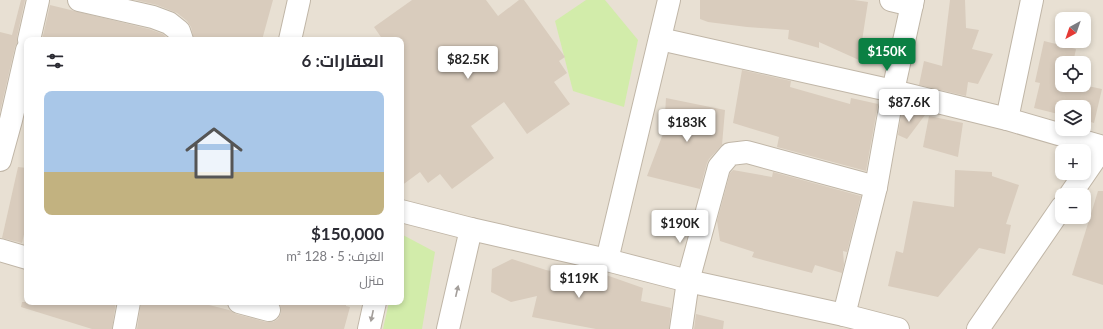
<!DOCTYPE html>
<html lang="ar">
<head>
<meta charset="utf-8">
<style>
  :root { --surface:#fff; --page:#f7f7f7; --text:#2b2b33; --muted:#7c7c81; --accent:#0b8043 }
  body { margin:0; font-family:Lato,Cairo,sans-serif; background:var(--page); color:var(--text); direction:rtl; height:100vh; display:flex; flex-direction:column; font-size:15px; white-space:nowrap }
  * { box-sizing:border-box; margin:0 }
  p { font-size:13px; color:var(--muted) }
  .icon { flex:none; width:22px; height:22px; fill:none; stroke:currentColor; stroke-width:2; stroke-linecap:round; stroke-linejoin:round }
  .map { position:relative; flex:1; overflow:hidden; direction:ltr }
  .sheet { position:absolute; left:24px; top:37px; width:380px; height:268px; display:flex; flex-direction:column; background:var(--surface); border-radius:8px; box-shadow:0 2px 6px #0003; direction:rtl }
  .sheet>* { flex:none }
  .needle { width:26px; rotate:220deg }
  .fabs { position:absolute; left:1055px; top:12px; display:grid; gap:8px }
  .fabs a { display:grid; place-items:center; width:36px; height:36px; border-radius:8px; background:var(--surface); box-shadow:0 2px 6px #0003; font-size:20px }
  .price { position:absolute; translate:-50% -34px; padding:0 9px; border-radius:4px; background:#fff; color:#222; font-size:13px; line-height:26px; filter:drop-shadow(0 1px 2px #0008) }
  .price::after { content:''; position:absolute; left:50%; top:24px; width:12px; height:9px; margin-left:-6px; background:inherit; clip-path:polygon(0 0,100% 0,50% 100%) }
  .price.on { background:var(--accent); color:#fff }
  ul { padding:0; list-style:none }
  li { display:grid; align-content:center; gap:8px; height:212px; padding:0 20px }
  li span { display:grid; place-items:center; height:124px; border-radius:8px; color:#555 }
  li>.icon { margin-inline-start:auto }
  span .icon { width:72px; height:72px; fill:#fffc; stroke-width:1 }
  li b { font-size:17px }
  h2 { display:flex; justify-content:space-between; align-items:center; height:48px; padding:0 20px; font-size:17px }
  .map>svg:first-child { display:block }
  .residential { fill:#e8e0d3; fill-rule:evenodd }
  .green { fill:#d2ecaa }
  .building { fill:#d9ccbd }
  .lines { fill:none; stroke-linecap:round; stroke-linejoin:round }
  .minor-casing { stroke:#c0b6a7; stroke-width:24 }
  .minor { stroke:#fff; stroke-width:22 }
  .oneway { fill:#a39e9a }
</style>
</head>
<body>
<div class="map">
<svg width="1103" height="329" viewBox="0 0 1103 329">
  <rect width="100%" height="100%" fill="#f4efe5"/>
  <!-- residential -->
  <path class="residential" d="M 0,0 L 1103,0 L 1103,329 L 0,329 ZM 1062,19 L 1084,19 L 1084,41 L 1062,41 ZM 27,40 L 401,40 L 401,302 L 27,302 ZM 1062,63 L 1084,63 L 1084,85 L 1062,85 ZM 1062,107 L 1084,107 L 1084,129 L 1062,129 ZM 1062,151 L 1084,151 L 1084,173 L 1062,173 ZM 1062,195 L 1084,195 L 1084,217 L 1062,217 Z"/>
  <!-- green -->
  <g class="green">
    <polygon points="586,0 605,0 638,40 624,107 573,91 555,21"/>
    <polygon points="403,235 435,252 422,329 383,329 389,302 401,302 401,246"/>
  </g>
  <!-- building -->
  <g class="building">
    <polygon points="21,0 25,0 17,37 17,43 15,47 0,112 0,32 12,35"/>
    <polygon points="135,0 273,0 262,40 194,40 191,27 187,21 177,13 157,5"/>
    <polygon points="412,0 486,0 498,16 519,0 524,0 565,57 559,61 567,73 554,82 570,104 527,134 504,102 471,126 494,158 452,189 440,174 428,183 420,172 401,186 401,40 383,40 374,27"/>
    <polygon points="700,0 854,0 868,2 859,60 819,42 819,48 788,39 789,30 747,27 708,22 700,19"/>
    <polygon points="950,0 965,0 966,28 979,30 972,49 993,54 978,84 968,82 966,96 919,85 924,61 942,66"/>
    <polygon points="50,5 149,29 163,34 169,40 42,40"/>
    <polygon points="1044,41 1076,49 1073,63 1062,63 1062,85 1083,85 1102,89 1094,123 1084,120 1084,107 1062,107 1062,115 1034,108 1040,83 1035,82"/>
    <polygon points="742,70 791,81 790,87 850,104 851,98 878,104 866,171 777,147 779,137 733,123"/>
    <polygon points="666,98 725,110 722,145 709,159 707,163 700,189 647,176 664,131"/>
    <polygon points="902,109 925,115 907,139 898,135"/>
    <polygon points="929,116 963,123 958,157 923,147"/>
    <polygon points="18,167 27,168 27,222 22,243 2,238"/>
    <polygon points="733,170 772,177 773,172 861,196 847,252 843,251 844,264 842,273 815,265 812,273 752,257 754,252 720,241 717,221 730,173"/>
    <polygon points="955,170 992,172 992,176 1019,185 1006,224 1011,225 1005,254 979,248 938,297 888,286 896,251 903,253 913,201 954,207"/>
    <polygon points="1098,191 1103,191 1103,285 1072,275"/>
    <polygon points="512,259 546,270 604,282 606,275 643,288 641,301 671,308 669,329 596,329 532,317 537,296 511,302 491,292 492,269"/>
    <polygon points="22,302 116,302 112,329 92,329 21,307"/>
    <polygon points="141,302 197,302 229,310 236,314 266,322 273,322 278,319 281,313 281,307 278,302 346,302 346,306 350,307 344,329 137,329"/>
    <polygon points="696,314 724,321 723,329 694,329"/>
  </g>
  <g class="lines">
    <!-- minor casing -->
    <g class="minor-casing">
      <g id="minor">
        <polyline points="79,0 153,17 169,23 179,31 182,40"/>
        <polyline points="891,0 912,5"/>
        <polyline points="660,39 893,91 1007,119 1103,147 1070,195"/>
        <polyline points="29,40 38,0"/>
        <polyline points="290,40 299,0"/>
        <polyline points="1007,119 1032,0"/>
        <polyline points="0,160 11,120 27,50"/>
        <polyline points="401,211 471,229 607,260 688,281 844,315 898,329"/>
        <polyline points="0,250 27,258"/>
        <polyline points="607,260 669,0"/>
        <polyline points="239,302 269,310"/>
        <polyline points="844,315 876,187 893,91 913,0"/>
        <polyline points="124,329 129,302"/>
        <polyline points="369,329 375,302"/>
        <polyline points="448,329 471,229"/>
        <polyline points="681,329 688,281 719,167 730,154 747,152 876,187"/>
        <polyline points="978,329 1062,207"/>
      </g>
    </g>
    <!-- minor -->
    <use href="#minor" class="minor"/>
  </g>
  <!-- one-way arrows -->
  <defs><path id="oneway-solid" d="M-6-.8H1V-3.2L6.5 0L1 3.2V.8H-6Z"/></defs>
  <g class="oneway">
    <use href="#oneway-solid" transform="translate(457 291) rotate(-77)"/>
    <use href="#oneway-solid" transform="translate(372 316) rotate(102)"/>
  </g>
</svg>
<div class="fabs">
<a><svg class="needle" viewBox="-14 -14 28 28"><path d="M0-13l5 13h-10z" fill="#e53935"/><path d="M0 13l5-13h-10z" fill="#7c7c81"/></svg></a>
<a><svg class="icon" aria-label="locate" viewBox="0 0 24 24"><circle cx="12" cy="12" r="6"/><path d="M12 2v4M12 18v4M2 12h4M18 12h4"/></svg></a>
<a><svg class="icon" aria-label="layers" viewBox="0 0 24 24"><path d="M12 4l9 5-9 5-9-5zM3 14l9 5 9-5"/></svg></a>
<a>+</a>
<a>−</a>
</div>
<b class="price on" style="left:887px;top:72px">$150K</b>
<b class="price" style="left:468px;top:80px">$82.5K</b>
<b class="price" style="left:909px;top:123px">$87.6K</b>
<b class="price" style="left:687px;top:143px">$183K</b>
<b class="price" style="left:680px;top:244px">$190K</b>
<b class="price" style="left:579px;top:299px">$119K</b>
<section class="sheet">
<h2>العقارات: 6<svg class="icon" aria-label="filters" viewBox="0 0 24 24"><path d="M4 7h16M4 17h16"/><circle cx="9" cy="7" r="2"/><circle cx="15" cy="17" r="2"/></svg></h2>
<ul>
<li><span style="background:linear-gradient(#a9c7e8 65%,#c2b280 0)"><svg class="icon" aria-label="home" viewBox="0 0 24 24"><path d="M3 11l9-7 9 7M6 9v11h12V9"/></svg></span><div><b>$150,000</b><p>الغرف: 5 · 128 m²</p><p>منزل</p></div></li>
</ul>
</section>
</div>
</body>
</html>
